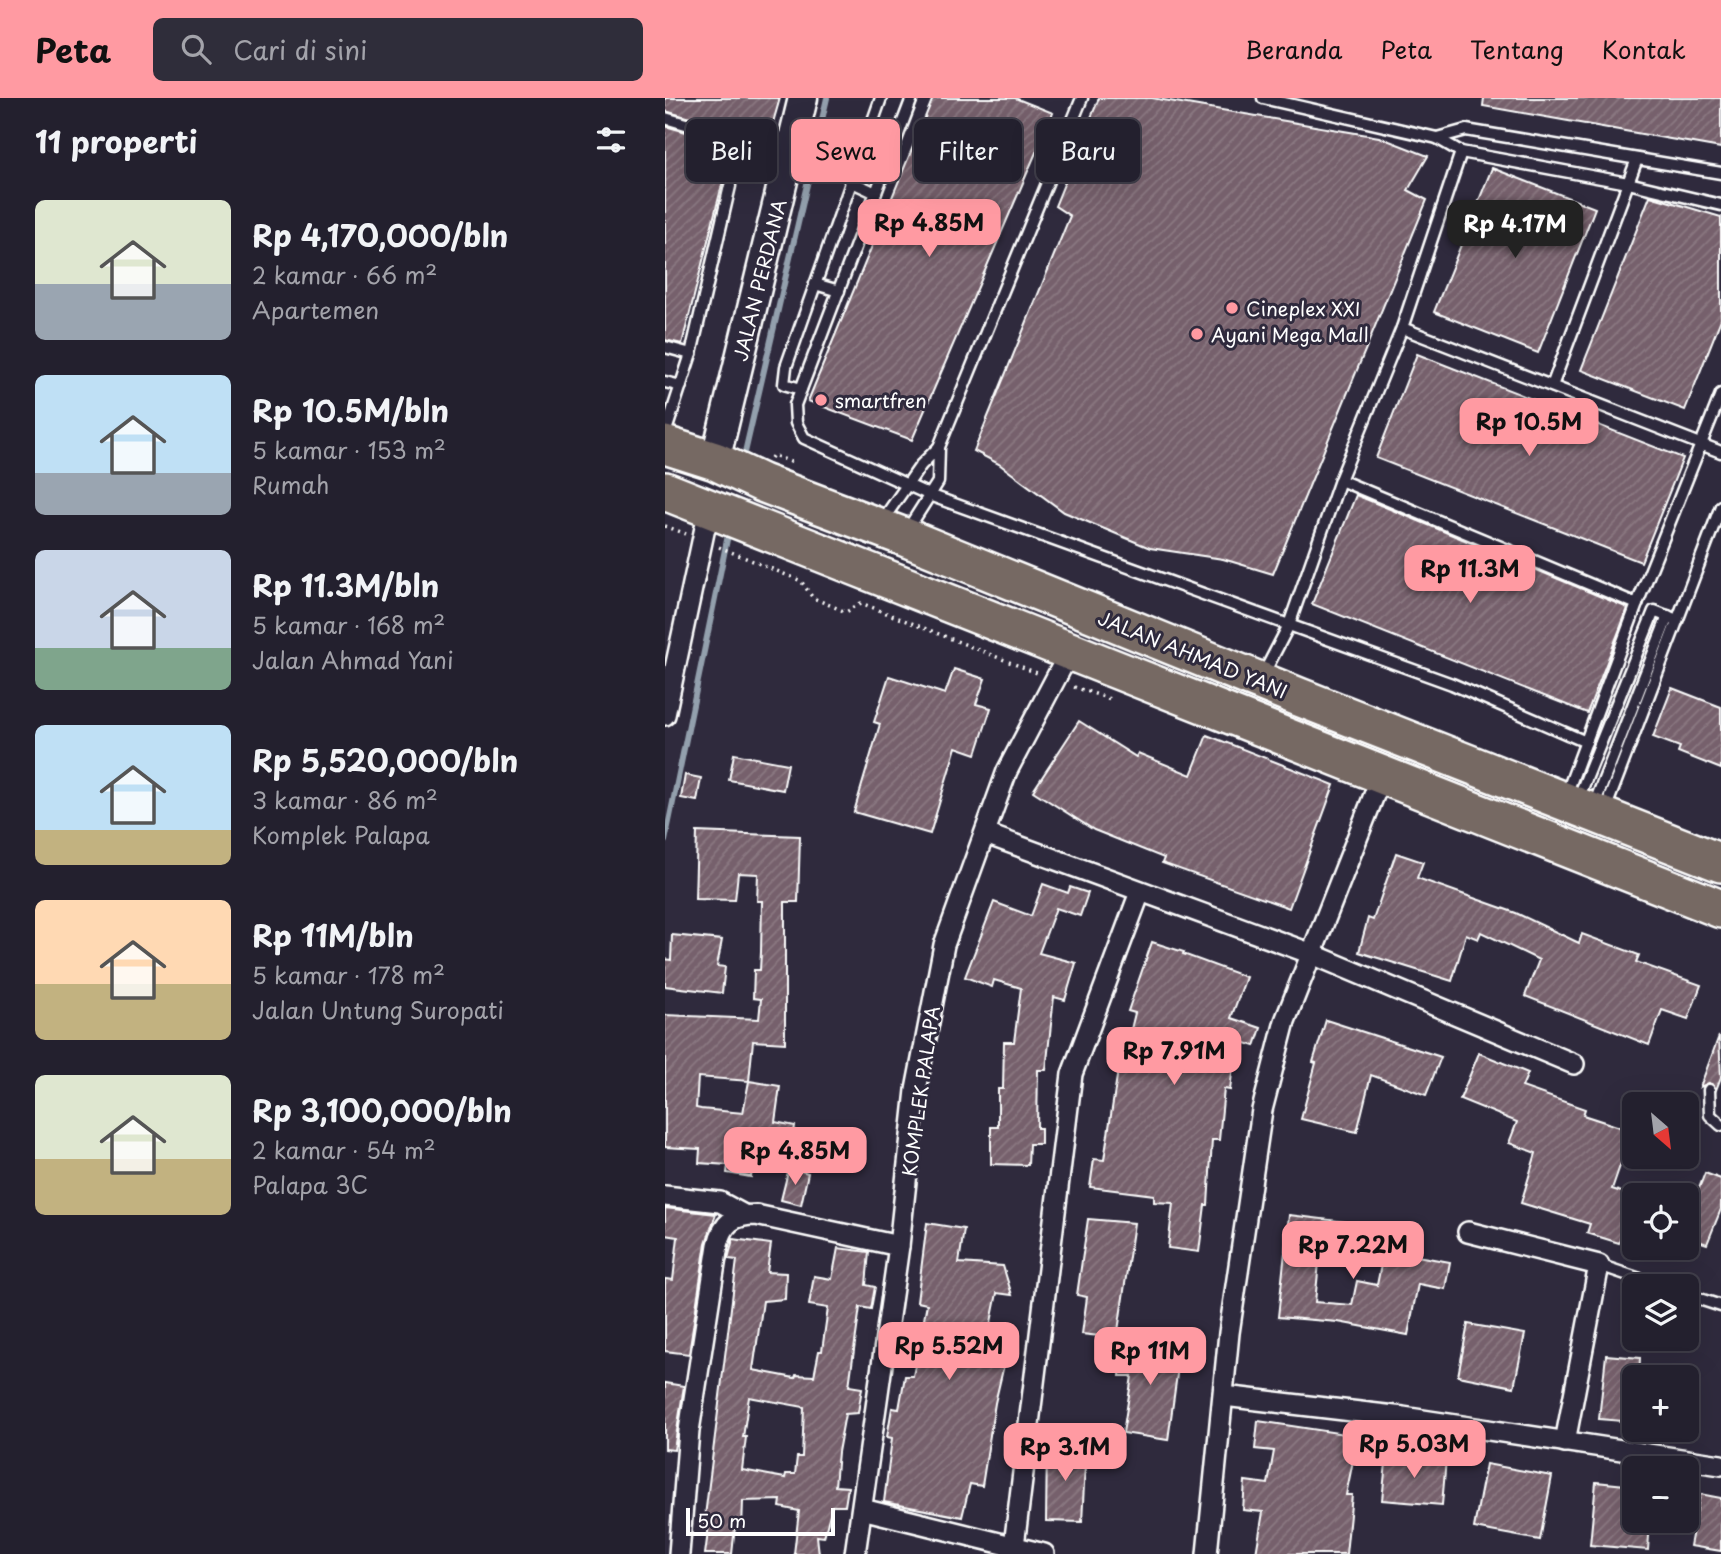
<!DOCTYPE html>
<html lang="id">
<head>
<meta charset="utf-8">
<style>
  :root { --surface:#23202e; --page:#2f2d3a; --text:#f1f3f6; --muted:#a3a3aa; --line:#403e4a; --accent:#ff9aa2 }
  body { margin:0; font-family:"Playpen Sans",sans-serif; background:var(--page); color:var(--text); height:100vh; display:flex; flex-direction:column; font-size:26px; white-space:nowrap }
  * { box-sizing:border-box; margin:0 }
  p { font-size:23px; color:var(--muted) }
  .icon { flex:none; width:38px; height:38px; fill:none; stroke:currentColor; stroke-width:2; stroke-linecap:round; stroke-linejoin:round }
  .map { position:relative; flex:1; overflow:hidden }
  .panel { display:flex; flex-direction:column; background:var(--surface); width:665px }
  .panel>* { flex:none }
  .guide { position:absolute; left:21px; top:21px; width:665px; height:63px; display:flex; gap:14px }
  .needle { width:46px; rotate:152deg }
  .controls { position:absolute; left:957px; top:994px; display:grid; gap:14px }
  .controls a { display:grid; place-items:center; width:77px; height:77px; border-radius:10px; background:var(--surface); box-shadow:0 7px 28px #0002,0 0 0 2px var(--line); font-size:35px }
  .scale { position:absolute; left:21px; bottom:18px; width:149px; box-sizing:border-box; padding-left:7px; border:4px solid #fff; border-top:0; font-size:19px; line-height:24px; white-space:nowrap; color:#fff; -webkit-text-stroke:5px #2f2a3d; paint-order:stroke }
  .price { position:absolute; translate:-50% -60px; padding:0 16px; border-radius:14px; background:var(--accent); color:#111; font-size:23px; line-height:46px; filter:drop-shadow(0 2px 4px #0008) }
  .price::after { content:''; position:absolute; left:50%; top:42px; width:21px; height:16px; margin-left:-10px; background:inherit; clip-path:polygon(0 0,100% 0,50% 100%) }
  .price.active { background:#222; color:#fff }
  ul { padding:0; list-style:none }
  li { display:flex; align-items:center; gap:21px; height:175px; padding:0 35px }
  li span { display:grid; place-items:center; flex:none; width:196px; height:140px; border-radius:10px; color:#555 }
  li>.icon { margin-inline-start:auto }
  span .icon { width:84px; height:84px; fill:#fffc; stroke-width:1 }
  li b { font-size:30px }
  h2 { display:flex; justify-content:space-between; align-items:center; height:84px; padding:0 35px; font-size:30px }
  .pill { padding:0 24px; border-radius:10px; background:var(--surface); box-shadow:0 7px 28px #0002,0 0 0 2px var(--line); font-size:24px; line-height:63px }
  .pill.active { background:var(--accent); color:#111 }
  header { display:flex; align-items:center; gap:42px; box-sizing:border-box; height:98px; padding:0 35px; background:var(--accent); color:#111 }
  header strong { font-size:33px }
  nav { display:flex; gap:38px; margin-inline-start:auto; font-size:24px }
  .search { width:490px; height:63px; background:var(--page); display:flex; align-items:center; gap:18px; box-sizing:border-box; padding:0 24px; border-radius:10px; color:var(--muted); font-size:26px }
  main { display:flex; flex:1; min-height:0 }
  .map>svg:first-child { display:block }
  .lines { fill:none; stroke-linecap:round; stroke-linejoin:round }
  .stream { stroke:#93a0ad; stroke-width:6 }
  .building { fill:url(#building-hatch); stroke:#fff; stroke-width:2; fill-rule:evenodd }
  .lane-casing { stroke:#fff; stroke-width:15 }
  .street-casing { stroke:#fff; stroke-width:24 }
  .secondary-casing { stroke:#fff; stroke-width:33 }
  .highway-casing { stroke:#fff; stroke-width:42 }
  .path { stroke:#fff; stroke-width:3.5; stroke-dasharray:2 5; stroke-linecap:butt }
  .lane { stroke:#2f2a3d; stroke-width:10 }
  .street { stroke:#2f2a3d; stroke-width:19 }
  .secondary { stroke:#2f2a3d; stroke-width:28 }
  .highway { stroke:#766964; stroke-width:37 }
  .poi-dot { fill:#ff9aa2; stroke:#2f2a3d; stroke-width:2.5 }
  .labels { text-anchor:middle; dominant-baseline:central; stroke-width:6; stroke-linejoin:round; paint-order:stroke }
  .street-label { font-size:19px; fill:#fff; stroke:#2f2a3d }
  .poi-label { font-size:19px; fill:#fff; stroke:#2f2a3d; text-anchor:start }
</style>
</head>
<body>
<header>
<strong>Peta</strong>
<div class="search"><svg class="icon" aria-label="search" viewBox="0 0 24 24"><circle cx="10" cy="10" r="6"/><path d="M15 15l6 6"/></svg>Cari di sini</div>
<nav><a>Beranda</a><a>Peta</a><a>Tentang</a><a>Kontak</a></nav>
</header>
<main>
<section class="panel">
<h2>11 properti<svg class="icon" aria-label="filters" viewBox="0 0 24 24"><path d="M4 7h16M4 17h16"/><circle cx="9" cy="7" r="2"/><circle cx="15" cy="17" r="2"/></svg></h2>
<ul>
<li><span style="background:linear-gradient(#dfe7d0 60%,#9aa5b1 0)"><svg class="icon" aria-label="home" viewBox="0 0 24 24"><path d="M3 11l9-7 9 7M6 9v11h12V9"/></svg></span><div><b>Rp 4,170,000/bln</b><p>2 kamar · 66 m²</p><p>Apartemen</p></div></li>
<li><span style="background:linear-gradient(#bfe0f5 70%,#9aa5b1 0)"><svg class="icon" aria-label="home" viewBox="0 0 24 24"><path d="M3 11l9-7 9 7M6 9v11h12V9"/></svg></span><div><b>Rp 10.5M/bln</b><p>5 kamar · 153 m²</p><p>Rumah</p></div></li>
<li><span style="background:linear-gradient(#c9d6e8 70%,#7fa58c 0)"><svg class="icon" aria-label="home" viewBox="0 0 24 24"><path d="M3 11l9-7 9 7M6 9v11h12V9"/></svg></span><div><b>Rp 11.3M/bln</b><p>5 kamar · 168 m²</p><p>Jalan Ahmad Yani</p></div></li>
<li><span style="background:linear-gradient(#bfe0f5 75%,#c2b280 0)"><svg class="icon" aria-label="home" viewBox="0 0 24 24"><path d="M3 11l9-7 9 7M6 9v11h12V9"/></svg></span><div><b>Rp 5,520,000/bln</b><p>3 kamar · 86 m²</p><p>Komplek Palapa</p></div></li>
<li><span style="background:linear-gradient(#ffd9b3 60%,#c2b280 0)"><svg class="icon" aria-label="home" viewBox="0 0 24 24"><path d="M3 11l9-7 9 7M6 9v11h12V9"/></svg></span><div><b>Rp 11M/bln</b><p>5 kamar · 178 m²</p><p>Jalan Untung Suropati</p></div></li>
<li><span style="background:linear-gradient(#dfe7d0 60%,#c2b280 0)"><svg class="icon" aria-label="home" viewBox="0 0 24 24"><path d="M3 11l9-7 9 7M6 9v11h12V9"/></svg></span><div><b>Rp 3,100,000/bln</b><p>2 kamar · 54 m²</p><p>Palapa 3C</p></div></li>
</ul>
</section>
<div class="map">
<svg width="1056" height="1456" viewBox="0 0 1056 1456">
  <defs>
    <pattern id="building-hatch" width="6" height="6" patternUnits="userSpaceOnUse" patternTransform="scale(1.75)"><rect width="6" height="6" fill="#76616c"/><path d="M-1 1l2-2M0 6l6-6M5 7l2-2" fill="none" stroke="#8b7982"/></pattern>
  </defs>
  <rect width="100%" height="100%" fill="#2f2a3d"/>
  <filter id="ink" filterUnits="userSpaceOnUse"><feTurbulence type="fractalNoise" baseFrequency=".0143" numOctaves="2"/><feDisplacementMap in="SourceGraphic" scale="14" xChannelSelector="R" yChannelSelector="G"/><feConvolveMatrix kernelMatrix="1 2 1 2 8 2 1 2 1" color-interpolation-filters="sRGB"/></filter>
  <g filter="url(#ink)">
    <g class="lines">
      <!-- stream -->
      <g class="stream">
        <polyline points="78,363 162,0"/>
        <polyline points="0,743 64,432"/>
      </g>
    </g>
    <!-- building -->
    <g class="building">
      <polygon points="0,0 115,0 103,42 0,13"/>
      <polygon points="268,0 350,0 388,15 247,342 143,303"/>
      <polygon points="434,0 487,0 714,39 763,58 743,92 762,102 608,476 558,461 485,450 399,414 334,366 309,353 405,118 390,108"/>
      <polygon points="819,0 1056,0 1056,50 818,8"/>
      <polygon points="0,28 67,47 17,246 0,242"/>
      <polygon points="827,70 930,110 873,255 769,214"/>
      <polygon points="985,98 1056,119 1056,221 1020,312 916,272"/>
      <polygon points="752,256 1018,360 976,464 711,360"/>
      <polygon points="691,397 963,510 922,615 647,506"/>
      <polygon points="289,571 320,581 311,606 326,610 311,656 291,649 265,736 189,714 215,626 209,624 224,578 280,596"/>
      <polygon points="1007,590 1056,609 1056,671 1013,654 1015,649 988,639"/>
      <polygon points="414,623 471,659 473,655 526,677 542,637 669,687 624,810 497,765 499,760 429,732 368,693"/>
      <polygon points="69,656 123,666 118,692 64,682"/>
      <polygon points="20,677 36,680 32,703 16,700"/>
      <polygon points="32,734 135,738 133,804 120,804 120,945 88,943 84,983 33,979 31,1010 36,1011 78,1015 84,983 115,988 110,1024 130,1028 123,1067 89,1061 86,1079 62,1075 63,1067 34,1065 35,1051 0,1049 0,917 94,921 96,901 88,900 89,872 95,872 96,854 97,803 92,803 93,776 73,775 70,802 30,801"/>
      <polygon points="731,755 758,764 752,780 851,815 914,845 917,836 974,857 971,864 1036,887 1023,921 997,912 984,947 860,898 874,862 816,834 813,841 801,836 787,883 694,854 703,820 708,822"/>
      <polygon points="378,786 403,795 405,789 423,795 415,818 391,810 374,855 411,865 400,902 389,899 381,972 373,972 372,1030 376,1030 376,1046 364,1046 363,1067 326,1066 326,1029 333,1029 333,991 338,991 339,944 349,944 356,890 329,882 327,889 300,879 329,804 366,818"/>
      <polygon points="7,837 57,842 52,868 60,869 57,895 0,888 0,861 6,862"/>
      <polygon points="487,844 519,854 518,856 581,879 566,920 596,930 590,948 571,942 565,992 559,991 554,1042 547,1042 543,1107 540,1107 534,1154 503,1150 508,1105 489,1104 489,1097 425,1089 429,1061 439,1062 453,972 456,972 470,915 463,913"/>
      <polygon points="661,922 776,959 761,997 706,977 692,1034 636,1021 651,965 648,964"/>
      <polygon points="1054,938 1056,979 1051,992 1044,985 1035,989"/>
      <polygon points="814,955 863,975 857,989 920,1011 918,1017 967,1033 947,1091 969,1098 954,1145 922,1135 925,1126 856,1105 871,1055 844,1045 852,1024 795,1001"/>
      <polygon points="124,1070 143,1075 136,1107 116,1102"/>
      <polygon points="1040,1075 1056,1081 1056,1111 1042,1146 1022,1139 1022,1121"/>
      <polygon points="0,1110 51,1116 41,1145 24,1256 0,1253 0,1181 8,1182 13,1139 0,1137"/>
      <polygon points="624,1117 682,1124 676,1149 656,1145 650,1204 687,1207 692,1183 712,1187 719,1152 785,1164 780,1191 753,1186 743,1237 673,1224 613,1219"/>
      <polygon points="423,1121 469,1125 452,1240 417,1236 422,1199 412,1197"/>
      <polygon points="262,1125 299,1131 294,1165 338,1168 347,1197 332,1195 325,1229 347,1233 330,1305 317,1388 305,1386 297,1419 219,1404 227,1340 222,1339 227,1310 234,1311 240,1278 248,1278 262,1206 252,1204"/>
      <path d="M 68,1141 L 106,1146 L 102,1174 L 121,1175 L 120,1201 L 98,1203 L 88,1272 L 130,1280 L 131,1277 L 149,1278 L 154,1253 L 157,1253 L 163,1210 L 144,1207 L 149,1178 L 167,1181 L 173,1150 L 204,1154 L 201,1187 L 210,1189 L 206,1211 L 195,1209 L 184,1288 L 197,1290 L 193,1315 L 180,1316 L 173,1354 L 170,1388 L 183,1389 L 180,1408 L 167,1408 L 159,1439 L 152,1438 L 154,1456 L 129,1456 L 134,1413 L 115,1409 L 116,1402 L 78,1403 L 77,1430 L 70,1429 L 67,1456 L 40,1456 L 44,1427 L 39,1426 L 72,1162 L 63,1161 ZM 84,1299 L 139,1309 L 137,1359 L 132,1359 L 130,1376 L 121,1376 L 120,1380 L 77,1372 L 81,1339 L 78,1339 Z"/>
      <polygon points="803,1226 860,1236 849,1289 793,1278"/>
      <polygon points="457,1243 516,1247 503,1342 458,1335 467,1278 455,1278"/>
      <polygon points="941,1257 975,1260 974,1279 970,1279 970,1324 934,1321"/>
      <polygon points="0,1285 19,1288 9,1352 0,1351"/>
      <polygon points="593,1323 693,1338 681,1397 687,1397 681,1456 591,1456 598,1414 578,1412 580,1383 603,1386 609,1353 590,1351"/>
      <polygon points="382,1346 421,1349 417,1424 381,1423"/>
      <polygon points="722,1356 781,1361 777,1407 717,1402"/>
      <polygon points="821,1366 887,1378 875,1442 809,1430"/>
      <polygon points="931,1384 970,1388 970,1423 985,1423 983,1452 925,1447"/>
      <polygon points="1035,1396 1056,1400 1056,1453 1025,1448"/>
    </g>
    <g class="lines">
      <!-- lane casing -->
      <g class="lane-casing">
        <g id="lane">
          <polyline points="247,0 130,307 131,325 139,340 267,398 787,586 921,644"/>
          <polyline points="598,0 772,40 796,54 963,85 1056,107"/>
          <polyline points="0,20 124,56"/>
          <polyline points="772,40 801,32 1056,75"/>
          <polyline points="185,83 211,95"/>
          <polyline points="150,186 174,193"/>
          <polyline points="737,230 1056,354"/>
          <polyline points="0,249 26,256"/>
          <polyline points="0,284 16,288"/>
          <polyline points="887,288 972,61"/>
          <polyline points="136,291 119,286 121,269 216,0"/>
          <polyline points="0,336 26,256 65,88"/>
          <polyline points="675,382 972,506"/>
          <polyline points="217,423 256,367 274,349"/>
          <polyline points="243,431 273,384 274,349 417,0"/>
          <polyline points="597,579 624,527 675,382 737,230 796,54"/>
          <polyline points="901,697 972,506 1056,296"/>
          <polyline points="913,701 989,513 1012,522"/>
          <polyline points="929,707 1003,518"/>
          <polyline points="940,712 1056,408"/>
          <polyline points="1044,992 1045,1017 1056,1027"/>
          <polyline points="934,1167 996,1188"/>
          <polyline points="1022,1197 1056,1208"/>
        </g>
      </g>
      <!-- street casing -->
      <g class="street-casing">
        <g id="street">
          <polyline points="0,617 44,411"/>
          <polyline points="321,736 647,856 909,966"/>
          <polyline points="0,1098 55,1104 79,1117"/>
          <polyline points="803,1134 934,1167 900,1344"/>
          <polyline points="559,1298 738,1319 1056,1367"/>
          <polyline points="197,1411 379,1456"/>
          <path d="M 14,1456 L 24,1333 L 53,1147 C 58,1125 68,1117 91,1117 L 234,1148"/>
          <polyline points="190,1456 234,1148 251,992 279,847 342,673 404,555"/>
          <polyline points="348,1456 407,976 475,794"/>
          <polyline points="542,1456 564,1235 597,1012 620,923 717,677"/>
        </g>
      </g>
      <!-- secondary casing -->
      <g class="secondary-casing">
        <polyline id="secondary" points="50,363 138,0"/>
      </g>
      <!-- highway casing -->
      <g class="highway-casing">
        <g id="highway">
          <polyline points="0,347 50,363 97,385 237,438 634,599 1056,765"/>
          <polyline points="0,393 1056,811"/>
        </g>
      </g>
      <!-- path -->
      <g class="path">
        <polyline points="106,360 108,357 126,364"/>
        <polyline points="0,428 21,436"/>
        <polyline points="54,449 136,483 148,500 181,514 196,505 372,575"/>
        <polyline points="409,589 445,601"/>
      </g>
      <!-- lane -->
      <use href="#lane" class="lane"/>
      <!-- street -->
      <use href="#street" class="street"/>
      <!-- secondary -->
      <use href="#secondary" class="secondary"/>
      <!-- highway -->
      <use href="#highway" class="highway"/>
    </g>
  </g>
  <!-- markers -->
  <g class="poi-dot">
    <circle cx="567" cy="210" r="7"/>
    <circle cx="532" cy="236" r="7"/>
    <circle cx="156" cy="302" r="7"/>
  </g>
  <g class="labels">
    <!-- street labels -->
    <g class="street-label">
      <text transform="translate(94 182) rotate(-76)">JALAN PERDANA</text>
      <text transform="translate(528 556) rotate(22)">JALAN AHMAD YANI</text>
      <text transform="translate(255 993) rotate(-82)">KOMPLEK PALAPA</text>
    </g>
    <!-- poi labels -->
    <g class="poi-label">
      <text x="581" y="210">Cineplex XXI</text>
      <text x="546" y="236">Ayani Mega Mall</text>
      <text x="170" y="302">smartfren</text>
    </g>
  </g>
</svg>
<div class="controls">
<a><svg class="needle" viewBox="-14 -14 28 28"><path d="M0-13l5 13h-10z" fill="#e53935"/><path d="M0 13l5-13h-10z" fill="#a3a3aa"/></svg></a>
<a><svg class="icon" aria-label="locate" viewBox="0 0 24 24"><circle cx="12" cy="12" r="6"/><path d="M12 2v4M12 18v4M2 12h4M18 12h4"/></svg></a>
<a><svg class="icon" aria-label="layers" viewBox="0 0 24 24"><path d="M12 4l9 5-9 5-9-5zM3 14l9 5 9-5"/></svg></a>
<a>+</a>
<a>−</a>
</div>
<div class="scale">50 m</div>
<b class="price" style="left:264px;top:161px">Rp 4.85M</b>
<b class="price active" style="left:850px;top:162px">Rp 4.17M</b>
<b class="price" style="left:864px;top:360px">Rp 10.5M</b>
<b class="price" style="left:805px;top:507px">Rp 11.3M</b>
<b class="price" style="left:509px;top:989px">Rp 7.91M</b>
<b class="price" style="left:130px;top:1089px">Rp 4.85M</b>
<b class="price" style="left:688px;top:1183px">Rp 7.22M</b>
<b class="price" style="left:284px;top:1284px">Rp 5.52M</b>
<b class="price" style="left:485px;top:1289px">Rp 11M</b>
<b class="price" style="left:749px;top:1382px">Rp 5.03M</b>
<b class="price" style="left:400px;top:1385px">Rp 3.1M</b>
<div class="guide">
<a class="pill">Beli</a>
<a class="pill active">Sewa</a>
<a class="pill">Filter</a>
<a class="pill">Baru</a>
</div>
</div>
</main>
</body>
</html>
